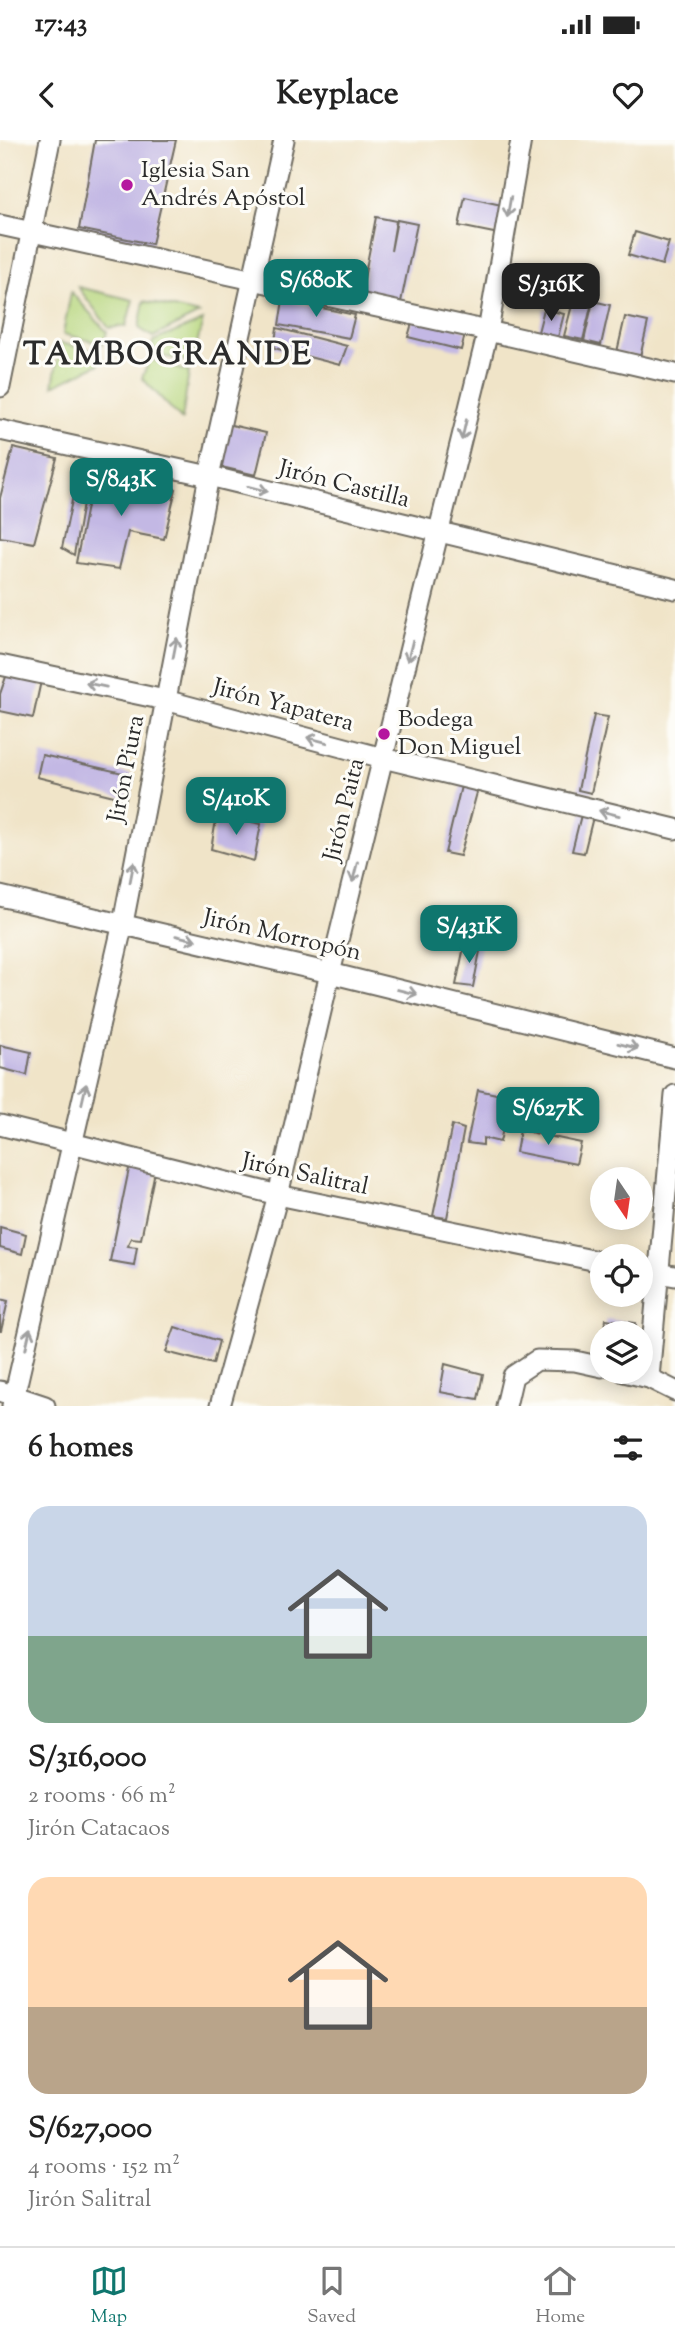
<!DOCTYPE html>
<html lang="en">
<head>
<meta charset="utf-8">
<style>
  :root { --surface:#fff; --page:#f6f6f6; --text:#222; --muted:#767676; --line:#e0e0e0; --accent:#0f766e }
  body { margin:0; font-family:"Sorts Mill Goudy",serif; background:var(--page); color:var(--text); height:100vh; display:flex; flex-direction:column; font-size:26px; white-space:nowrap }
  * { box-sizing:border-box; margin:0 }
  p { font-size:23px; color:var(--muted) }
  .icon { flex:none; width:38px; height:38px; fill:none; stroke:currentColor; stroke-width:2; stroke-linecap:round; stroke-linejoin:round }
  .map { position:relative; height:1266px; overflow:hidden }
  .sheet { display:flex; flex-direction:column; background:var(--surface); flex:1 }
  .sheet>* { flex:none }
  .needle { width:46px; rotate:167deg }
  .controls { position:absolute; left:590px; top:1027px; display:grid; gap:14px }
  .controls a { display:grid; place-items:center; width:63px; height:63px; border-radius:50%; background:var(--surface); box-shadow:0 4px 18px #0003; font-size:35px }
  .price { position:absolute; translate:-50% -60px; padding:0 16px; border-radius:14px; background:var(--accent); color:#fff; font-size:23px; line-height:46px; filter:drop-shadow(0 2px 4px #0008) }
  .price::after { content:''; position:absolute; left:50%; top:42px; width:21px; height:16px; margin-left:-10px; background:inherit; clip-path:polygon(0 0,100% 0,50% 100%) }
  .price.selected { background:#222; color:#fff }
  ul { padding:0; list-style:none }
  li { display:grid; align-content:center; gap:14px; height:371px; padding:0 28px }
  li span { display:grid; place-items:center; height:217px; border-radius:21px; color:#555 }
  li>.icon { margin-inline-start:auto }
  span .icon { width:126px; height:126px; fill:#fffc; stroke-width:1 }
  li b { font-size:30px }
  h2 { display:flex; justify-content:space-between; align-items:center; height:84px; padding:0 28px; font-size:30px }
  .status { display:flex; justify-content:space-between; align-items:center; height:49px; padding:0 35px; background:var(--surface); direction:ltr }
  .status svg { height:19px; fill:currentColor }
  header { display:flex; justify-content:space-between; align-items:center; height:91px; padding:0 28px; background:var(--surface); font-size:32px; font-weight:700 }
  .dock { display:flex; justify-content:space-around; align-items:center; height:98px; border-top:2px solid var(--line); background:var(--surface); font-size:19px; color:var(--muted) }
  .dock a { display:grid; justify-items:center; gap:4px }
  .dock .selected { color:var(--accent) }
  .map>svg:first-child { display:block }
  .green { fill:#b6d57c; stroke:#708054; stroke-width:2 }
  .building { fill:#c3b8e4 }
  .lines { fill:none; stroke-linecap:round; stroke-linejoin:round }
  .minor-casing { stroke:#706c62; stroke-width:23 }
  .minor { stroke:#fff; stroke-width:19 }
  .oneway { stroke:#a0a0a0 }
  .poi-dot { fill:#b5179e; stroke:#fdfcf7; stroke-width:2.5 }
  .labels { text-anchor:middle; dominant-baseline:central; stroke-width:6; stroke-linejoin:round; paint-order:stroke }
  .poi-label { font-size:24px; fill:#2b2b2b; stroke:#fdfcf7; text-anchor:start }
  .street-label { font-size:24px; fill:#2b2b2b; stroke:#fdfcf7 }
  .district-label { font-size:32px; font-weight:bold; letter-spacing:2px; fill:#2b2b2b; stroke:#fdfcf7 }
</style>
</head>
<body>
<div class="status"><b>17:43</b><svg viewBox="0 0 49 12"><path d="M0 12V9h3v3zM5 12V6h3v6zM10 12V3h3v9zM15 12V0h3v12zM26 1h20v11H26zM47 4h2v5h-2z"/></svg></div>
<header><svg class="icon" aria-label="back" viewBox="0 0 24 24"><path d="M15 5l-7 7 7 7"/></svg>Keyplace<svg class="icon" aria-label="heart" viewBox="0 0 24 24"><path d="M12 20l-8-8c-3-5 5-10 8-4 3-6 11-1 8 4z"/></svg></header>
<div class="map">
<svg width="675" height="1266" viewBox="0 0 675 1266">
  <rect width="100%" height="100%" fill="#fdfcf7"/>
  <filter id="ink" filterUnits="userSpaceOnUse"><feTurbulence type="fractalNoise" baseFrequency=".0143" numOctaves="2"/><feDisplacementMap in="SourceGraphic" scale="14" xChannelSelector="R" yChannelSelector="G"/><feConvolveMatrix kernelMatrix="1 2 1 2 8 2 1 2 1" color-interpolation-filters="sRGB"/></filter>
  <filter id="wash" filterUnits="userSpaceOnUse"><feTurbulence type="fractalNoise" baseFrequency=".00686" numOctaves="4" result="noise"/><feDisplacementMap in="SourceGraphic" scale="28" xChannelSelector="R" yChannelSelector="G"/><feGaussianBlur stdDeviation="1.57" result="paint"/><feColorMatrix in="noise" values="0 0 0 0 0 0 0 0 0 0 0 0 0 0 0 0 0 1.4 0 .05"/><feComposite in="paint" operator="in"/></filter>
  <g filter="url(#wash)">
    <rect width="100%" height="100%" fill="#f0e4c8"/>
    <!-- green -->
    <g class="green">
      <polygon points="78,147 133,160 126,186 109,188"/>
      <polygon points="71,152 107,192 103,204 63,194"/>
      <polygon points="144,161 199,174 153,197 139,188"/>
      <polygon points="203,181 192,222 151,214 153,201"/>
      <polygon points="60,203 100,212 99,224 53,246"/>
      <polygon points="150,219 189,232 182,280 142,238"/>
    </g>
    <g id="blocks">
      <!-- building -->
      <g class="building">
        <polygon points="95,0 176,0 152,104 79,89"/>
        <polygon points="465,57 506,66 499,94 459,86"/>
        <polygon points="376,77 396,81 391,111 397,80 417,84 401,162 361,154"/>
        <polygon points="635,92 669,102 662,125 628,115"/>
        <polygon points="577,146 595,150 583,200 564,196"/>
        <polygon points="283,160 355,175 349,198 279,185"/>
        <polygon points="593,161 610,165 601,205 584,201"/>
        <polygon points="544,169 564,174 558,197 538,192"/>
        <polygon points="414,176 466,190 461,210 408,197"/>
        <polygon points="625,177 648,182 640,217 617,212"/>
        <polygon points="277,188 347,206 340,225 274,208"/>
        <polygon points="227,284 266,293 256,335 217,326"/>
        <polygon points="13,308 57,318 34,403 0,397 0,358"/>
        <polygon points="78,332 88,334 74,415 62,408"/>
        <polygon points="93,335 176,349 164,399 128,392 119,429 76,423"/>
        <polygon points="7,534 41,541 33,578 0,571 0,554"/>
        <polygon points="594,575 608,577 591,653 578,650"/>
        <polygon points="42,615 132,635 126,659 37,637"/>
        <polygon points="462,642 479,645 460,716 445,713"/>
        <polygon points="582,671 594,673 584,713 572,711"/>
        <polygon points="217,674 261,684 254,721 211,709"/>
        <polygon points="465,802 481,806 473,847 456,845"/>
        <polygon points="0,905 31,912 27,935 0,928"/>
        <polygon points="478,950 510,957 500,1002 483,998 483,1005 467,1003"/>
        <polygon points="452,985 464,989 447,1078 433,1076"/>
        <polygon points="520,990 581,1003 576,1024 516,1012"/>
        <polygon points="130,1024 155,1031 141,1099 131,1098 127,1106 137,1107 134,1125 110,1121"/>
        <polygon points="0,1087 26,1094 22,1114 0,1108"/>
        <polygon points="0,1159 8,1161 1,1191 0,1191"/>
        <polygon points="606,1179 636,1183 635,1194 604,1194"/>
        <polygon points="175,1187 219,1201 213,1224 166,1212"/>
        <polygon points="445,1224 483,1234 478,1259 440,1252"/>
      </g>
    </g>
  </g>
  <g filter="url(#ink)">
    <use href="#blocks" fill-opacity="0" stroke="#706c62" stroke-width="2"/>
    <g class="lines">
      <!-- minor casing -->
      <g class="minor-casing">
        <g id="minor">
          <polyline points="0,85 488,191 675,234"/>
          <polyline points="0,247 50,0"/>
          <polyline points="0,290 209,336 675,449"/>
          <polyline points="0,525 165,560 383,618 675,689"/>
          <polyline points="0,756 330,833 675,918"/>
          <polyline points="0,985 278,1055 602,1122"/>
          <polyline points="640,1130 675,1136"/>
          <polyline points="624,1232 649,1238 675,1251"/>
          <polyline points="649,1238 675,955"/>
          <polyline points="0,1251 45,1266"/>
          <polyline points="12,1266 123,783 209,336 284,0"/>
          <polyline points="220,1266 278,1055 330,833 488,191 521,0"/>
          <polyline points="506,1266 513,1236 537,1220 575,1221 602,1227"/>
        </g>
      </g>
      <!-- minor -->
      <use href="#minor" class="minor"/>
    </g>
    <!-- one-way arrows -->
    <defs><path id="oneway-shaft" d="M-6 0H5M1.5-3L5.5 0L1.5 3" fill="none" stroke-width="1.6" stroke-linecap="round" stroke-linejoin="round" transform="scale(1.75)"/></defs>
    <g class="oneway">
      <use href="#oneway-shaft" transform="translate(509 67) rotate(100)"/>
      <use href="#oneway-shaft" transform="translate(464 290) rotate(103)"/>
      <use href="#oneway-shaft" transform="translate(258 349) rotate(14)"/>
      <use href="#oneway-shaft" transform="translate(175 508) rotate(-79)"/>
      <use href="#oneway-shaft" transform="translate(410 511) rotate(104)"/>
      <use href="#oneway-shaft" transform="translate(96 545) rotate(-168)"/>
      <use href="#oneway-shaft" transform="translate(317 600) rotate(-165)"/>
      <use href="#oneway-shaft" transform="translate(609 673) rotate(-166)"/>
      <use href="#oneway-shaft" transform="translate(132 732) rotate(-79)"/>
      <use href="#oneway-shaft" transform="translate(355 732) rotate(104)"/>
      <use href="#oneway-shaft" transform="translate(186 798) rotate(13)"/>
      <use href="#oneway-shaft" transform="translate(407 852) rotate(14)"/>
      <use href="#oneway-shaft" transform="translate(628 906) rotate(14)"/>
      <use href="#oneway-shaft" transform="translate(84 954) rotate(-77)"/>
      <use href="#oneway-shaft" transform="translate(28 1199) rotate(-77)"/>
    </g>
  </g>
  <!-- markers -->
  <g class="poi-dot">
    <circle cx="127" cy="45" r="7"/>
    <circle cx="384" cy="594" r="7"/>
  </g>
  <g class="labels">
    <!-- poi labels -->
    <g class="poi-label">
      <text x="141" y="31">Iglesia San<tspan x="141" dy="28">Andrés Apóstol</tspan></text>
      <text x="398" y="580">Bodega<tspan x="398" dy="28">Don Miguel</tspan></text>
    </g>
    <!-- street labels -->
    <g class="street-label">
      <text transform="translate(344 345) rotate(14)">Jirón Castilla</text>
      <text transform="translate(283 566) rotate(15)">Jirón Yapatera</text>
      <text transform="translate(127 629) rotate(-79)">Jirón Piura</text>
      <text transform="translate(345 670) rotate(-76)">Jirón Paita</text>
      <text transform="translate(282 796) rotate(13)">Jirón Morropón</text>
      <text transform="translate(305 1035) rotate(12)">Jirón Salitral</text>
    </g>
    <!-- district labels -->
    <g class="district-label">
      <text x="168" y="216">TAMBOGRANDE</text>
    </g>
  </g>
</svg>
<div class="controls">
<a><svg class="needle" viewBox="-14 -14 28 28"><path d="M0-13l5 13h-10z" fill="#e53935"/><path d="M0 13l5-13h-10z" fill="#767676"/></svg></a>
<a><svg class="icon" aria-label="locate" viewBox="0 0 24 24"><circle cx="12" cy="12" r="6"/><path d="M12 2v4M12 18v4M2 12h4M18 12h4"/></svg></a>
<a><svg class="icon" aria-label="layers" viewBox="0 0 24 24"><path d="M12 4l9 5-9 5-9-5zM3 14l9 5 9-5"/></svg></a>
</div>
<b class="price" style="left:316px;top:179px">S/680K</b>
<b class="price selected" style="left:551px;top:183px">S/316K</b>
<b class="price" style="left:121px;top:378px">S/843K</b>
<b class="price" style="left:236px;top:697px">S/410K</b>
<b class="price" style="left:469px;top:825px">S/431K</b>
<b class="price" style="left:548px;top:1007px">S/627K</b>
</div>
<section class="sheet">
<h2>6 homes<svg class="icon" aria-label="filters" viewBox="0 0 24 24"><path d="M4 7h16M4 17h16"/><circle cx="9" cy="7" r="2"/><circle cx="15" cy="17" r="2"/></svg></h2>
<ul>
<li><span style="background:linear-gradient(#c9d6e8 60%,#7fa58c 0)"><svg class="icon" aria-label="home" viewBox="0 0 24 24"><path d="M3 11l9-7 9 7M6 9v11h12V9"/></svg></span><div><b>S/316,000</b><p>2 rooms · 66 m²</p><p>Jirón Catacaos</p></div></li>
<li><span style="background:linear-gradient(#ffd9b3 60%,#b9a48a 0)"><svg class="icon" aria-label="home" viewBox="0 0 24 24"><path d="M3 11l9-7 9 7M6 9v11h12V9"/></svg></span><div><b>S/627,000</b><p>4 rooms · 152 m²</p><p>Jirón Salitral</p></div></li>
</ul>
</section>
<nav class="dock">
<a class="selected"><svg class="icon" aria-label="map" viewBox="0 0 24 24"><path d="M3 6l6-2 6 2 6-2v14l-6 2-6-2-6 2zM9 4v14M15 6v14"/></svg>Map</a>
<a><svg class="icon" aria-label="saved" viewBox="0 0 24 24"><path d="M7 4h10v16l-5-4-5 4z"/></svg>Saved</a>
<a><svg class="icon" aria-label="home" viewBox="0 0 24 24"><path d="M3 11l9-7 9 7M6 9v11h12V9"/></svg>Home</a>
</nav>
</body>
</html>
